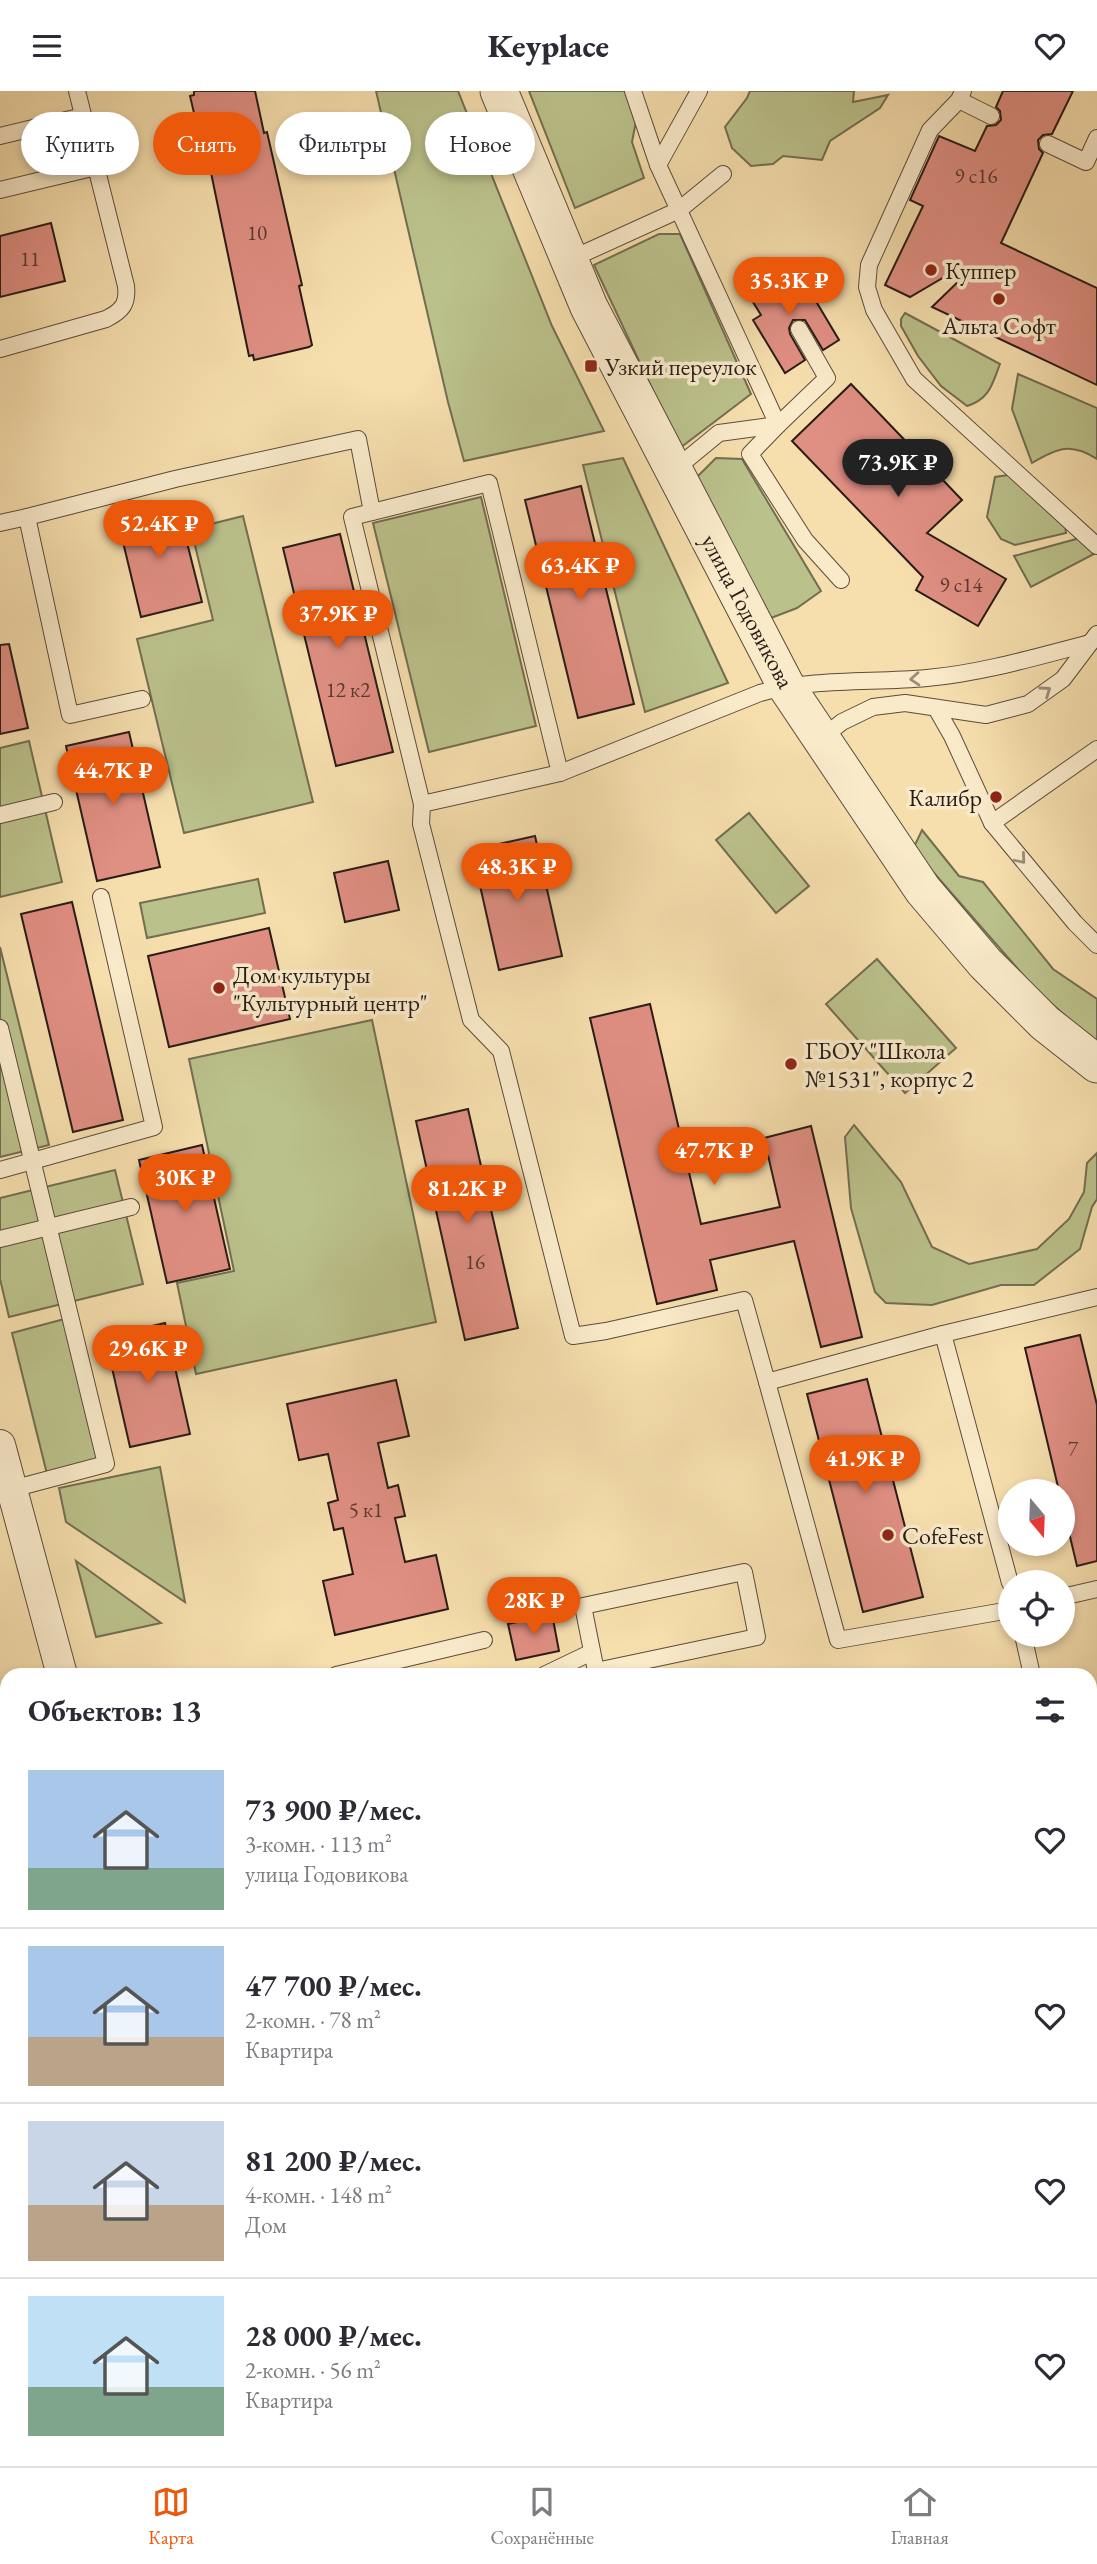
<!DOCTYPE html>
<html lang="ru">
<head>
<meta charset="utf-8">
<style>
  :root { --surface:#fff; --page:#f7f7f7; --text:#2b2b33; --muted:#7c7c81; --line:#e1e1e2; --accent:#ea580c }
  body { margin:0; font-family:"EB Garamond",serif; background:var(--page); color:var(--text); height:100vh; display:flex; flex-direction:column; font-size:26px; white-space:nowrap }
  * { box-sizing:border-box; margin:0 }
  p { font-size:23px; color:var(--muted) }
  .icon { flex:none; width:38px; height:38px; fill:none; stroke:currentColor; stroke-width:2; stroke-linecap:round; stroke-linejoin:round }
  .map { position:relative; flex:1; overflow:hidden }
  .sheet { position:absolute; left:0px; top:1577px; width:1097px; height:800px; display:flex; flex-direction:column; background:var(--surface); border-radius:21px 21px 0 0; box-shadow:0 4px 10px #0003 }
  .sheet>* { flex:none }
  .banner { position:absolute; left:21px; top:21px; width:700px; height:63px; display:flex; gap:14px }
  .needle { width:46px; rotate:161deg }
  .tools { position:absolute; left:998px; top:1388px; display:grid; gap:14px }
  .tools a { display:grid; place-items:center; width:77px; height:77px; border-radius:50%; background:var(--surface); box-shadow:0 4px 10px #0003; font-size:35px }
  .price { position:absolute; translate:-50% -60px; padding:0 16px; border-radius:24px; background:var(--accent); color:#fff; font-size:23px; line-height:46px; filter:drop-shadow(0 2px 4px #0008) }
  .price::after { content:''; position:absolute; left:50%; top:42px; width:21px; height:16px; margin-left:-10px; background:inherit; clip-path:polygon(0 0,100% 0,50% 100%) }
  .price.selected { background:#222; color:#fff }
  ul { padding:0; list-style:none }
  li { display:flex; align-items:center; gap:21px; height:175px; padding:0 28px }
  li+li { border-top:2px solid var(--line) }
  li span { display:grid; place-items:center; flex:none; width:196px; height:140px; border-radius:0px; color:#555 }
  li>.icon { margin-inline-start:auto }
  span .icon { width:84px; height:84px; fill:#fffc; stroke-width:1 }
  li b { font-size:30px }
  h2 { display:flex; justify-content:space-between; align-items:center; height:84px; padding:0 28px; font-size:30px }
  .chip { padding:0 24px; border-radius:32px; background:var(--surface); box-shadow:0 4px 10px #0003; font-size:24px; line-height:63px }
  .chip.selected { background:var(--accent); color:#fff }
  header { display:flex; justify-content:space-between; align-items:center; height:91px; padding:0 28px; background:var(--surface); font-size:32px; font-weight:800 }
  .tabs { display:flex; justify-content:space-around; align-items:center; height:98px; border-top:2px solid var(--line); background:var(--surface); font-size:19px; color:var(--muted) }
  .tabs a { display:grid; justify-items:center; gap:4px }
  .tabs .selected { color:var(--accent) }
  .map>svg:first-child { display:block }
  .green { fill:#bbc18b; stroke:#726e51; stroke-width:2 }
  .building { fill:#e08f83; stroke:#291c17; stroke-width:2 }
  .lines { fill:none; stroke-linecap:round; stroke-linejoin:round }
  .service-casing { stroke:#5c4c3c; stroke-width:18 }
  .minor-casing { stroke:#5c4c3c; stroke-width:32 }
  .tertiary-casing { stroke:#5c4c3c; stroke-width:39 }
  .service { stroke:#f9eaca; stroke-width:16 }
  .minor { stroke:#f9eaca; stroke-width:30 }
  .tertiary { stroke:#f9eaca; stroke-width:37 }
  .oneway { stroke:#9b8d79 }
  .poi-dot { fill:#8f2418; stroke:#f9eaca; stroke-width:2.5 }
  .labels { text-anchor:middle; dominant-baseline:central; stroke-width:7; stroke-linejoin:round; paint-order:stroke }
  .number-label { font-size:21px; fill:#573932 }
  .poi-label { font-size:24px; fill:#291c17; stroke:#f9eaca; text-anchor:start }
  .street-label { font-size:24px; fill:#291c17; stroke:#f9eaca }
</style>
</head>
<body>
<header><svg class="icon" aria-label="menu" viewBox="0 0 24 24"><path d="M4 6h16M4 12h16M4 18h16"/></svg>Keyplace<svg class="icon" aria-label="heart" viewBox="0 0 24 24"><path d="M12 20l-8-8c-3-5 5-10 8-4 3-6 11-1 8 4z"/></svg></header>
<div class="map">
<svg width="1097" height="2375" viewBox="0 0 1097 2375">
  <rect width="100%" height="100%" fill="#f6dead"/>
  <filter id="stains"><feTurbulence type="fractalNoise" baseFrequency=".00286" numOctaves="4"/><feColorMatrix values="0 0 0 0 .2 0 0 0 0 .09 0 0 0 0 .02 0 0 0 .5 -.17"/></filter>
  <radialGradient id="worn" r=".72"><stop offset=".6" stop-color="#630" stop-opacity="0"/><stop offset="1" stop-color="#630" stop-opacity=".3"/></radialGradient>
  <!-- green -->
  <g class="green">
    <polygon points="376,0 458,0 552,235 604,340 464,370 448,311"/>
    <polygon points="529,0 632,0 638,20 632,51 644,87 575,117"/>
    <polygon points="750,0 854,0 853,11 888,4 880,17 830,50 822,69 783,65 773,73 751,75 732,57 725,36 747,7"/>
    <polygon points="659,143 680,143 751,303 680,357 594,174"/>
    <path d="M 905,222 L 1000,273 C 992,293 990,308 967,315 L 941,295 L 918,265 L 901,235 L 901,228 Z"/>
    <path d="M 1018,283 L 1097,317 L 1097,368 C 1071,351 1057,357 1032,372 L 1012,318 Z"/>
    <polygon points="623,367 728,592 645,621 583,374"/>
    <polygon points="716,367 742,368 821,500 797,517 771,527 696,387"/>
    <polygon points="1008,384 1065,434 1066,442 1015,454 1001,448 987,426 995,386"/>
    <polygon points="481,406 536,635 429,661 373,432"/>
    <polygon points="243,425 313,711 184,742 137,548 213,529 191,438"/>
    <polygon points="1080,447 1094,463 1031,496 1014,465"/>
    <polygon points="29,650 62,791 0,806 0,657"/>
    <polygon points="749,722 809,795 776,822 716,749"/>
    <polygon points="922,739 959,785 983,791 1053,878 1097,908 1097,952 1038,901 913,758"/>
    <polygon points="258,788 265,822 147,847 140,812"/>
    <polygon points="0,856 49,1054 0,1066"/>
    <polygon points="877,868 956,957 905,1002 826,913"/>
    <polygon points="372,929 436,1231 196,1283 177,1192 234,1180 189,968"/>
    <polygon points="854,1034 901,1091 932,1156 969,1173 1037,1158 1069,1128 1084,1101 1087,1072 1097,1062 1097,1108 1092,1116 1080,1158 1034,1194 1001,1194 932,1214 886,1212 875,1201 851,1117 845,1046"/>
    <polygon points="115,1079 143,1193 9,1226 0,1188 0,1107"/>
    <polygon points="68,1227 104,1373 48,1387 12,1242"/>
    <polygon points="160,1376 185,1511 66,1431 59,1397"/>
    <polygon points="76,1470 161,1532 96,1546"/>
    <polygon points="651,2370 711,2370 712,2375 652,2375"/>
  </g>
  <!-- building -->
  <g class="building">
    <polygon points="194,0 255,0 264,42 267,41 302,194 299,195 312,254 309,256 254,269 253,264 249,265 209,72 206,73 190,5 194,4"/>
    <polygon points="1003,0 1073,0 1052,43 1043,44 1038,49 1039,58 1043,62 1001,152 1097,197 1097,294 932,216 964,185 958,178 910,206 885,194 923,115 910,109 939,45 975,60 987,35 996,34 1001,29 1000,20 996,16"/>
    <polygon points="51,132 65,190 0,206 0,145"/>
    <polygon points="795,175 839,249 823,259 805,229 793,229 789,237 790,243 805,269 785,282 753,229 761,224 748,203"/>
    <polygon points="851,293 962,409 927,442 1006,488 978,535 916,499 923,486 792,350"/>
    <polygon points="581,395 634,613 578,627 525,409"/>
    <polygon points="177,412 202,511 141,526 117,426"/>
    <polygon points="340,443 393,661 336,675 283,457"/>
    <polygon points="9,553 28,637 0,643 0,554"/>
    <polygon points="129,641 160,776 97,790 66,655"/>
    <polygon points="535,745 562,865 499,879 472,759"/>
    <polygon points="388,770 399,819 345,831 334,782"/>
    <polygon points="72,811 123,1029 73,1041 21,823"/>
    <polygon points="269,837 290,928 169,956 148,865"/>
    <polygon points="650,913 701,1133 780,1116 764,1047 811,1035 862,1246 821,1256 794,1150 710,1169 717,1199 657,1213 590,927"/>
    <polygon points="468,1018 518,1237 465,1249 416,1030"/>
    <polygon points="202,1054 230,1178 167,1192 139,1069"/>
    <polygon points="165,1232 190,1343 130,1356 105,1246"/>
    <polygon points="1080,1244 1097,1314 1097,1470 1077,1475 1062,1412 1062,1400 1059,1400 1025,1257"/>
    <polygon points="867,1288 923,1506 863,1521 807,1303"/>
    <polygon points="396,1289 409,1345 378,1352 388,1397 398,1394 405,1425 395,1427 405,1471 436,1464 448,1518 335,1544 323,1490 353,1483 343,1437 334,1439 328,1412 338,1409 328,1363 299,1369 287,1313"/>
    <polygon points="552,1523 559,1560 516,1569 508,1533"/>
  </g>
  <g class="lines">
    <!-- service casing -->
    <g class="service-casing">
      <g id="service">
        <polyline points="633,0 658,74 778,334 750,363 805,449 841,489"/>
        <polyline points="963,0 959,9 930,39 869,174 867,196 874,219 914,288 1097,455"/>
        <polyline points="959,9 991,25"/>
        <polyline points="0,45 83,25"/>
        <polyline points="1048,53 1086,71 1097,47"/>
        <polyline points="658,74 699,0"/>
        <polyline points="0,99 96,76"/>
        <polyline points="569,169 679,119 723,83"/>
        <path d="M 0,258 L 106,228 C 122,220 128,213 126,195 L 77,0"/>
        <polyline points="674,379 719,342 778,334 827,287 799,238"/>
        <polyline points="0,432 27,426"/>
        <polyline points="142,608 70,624 27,426 175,388 358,348 372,421"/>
        <polyline points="936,617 952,645 992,732 1075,832 1097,854"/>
        <polyline points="822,647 842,631 873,616 905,612 986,624 1028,613 1063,588 1097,543"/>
        <polyline points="422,713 352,426 489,392 560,682"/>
        <polyline points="0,724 54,711"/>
        <polyline points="992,732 1097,658"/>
        <polyline points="0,937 106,1373 12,1398"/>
        <polyline points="0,1079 154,1036 101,806"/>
        <polyline points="0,1148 131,1116"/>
        <polyline points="943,1243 767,1291 838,1549 1010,1519"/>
        <path d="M 767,1291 L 744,1209 L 606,1240 L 573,1245 L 501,960 L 471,929 L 421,733 L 422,713 L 560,682 L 760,602 C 814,587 871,592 927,587 C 982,582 1036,566 1090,552"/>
        <polygon points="744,1481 757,1546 596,1580 583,1515"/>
        <polyline points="1010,1492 943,1243 1097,1206"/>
        <polyline points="1062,1506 1097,1498"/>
        <polyline points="1023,1544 1032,1584"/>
        <polyline points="336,1584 484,1549"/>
        <polyline points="544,1584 592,1561"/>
        <polyline points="0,1850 7,1846"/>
        <polyline points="0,2218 7,2217"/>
        <polyline points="96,2370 98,2375"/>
        <polyline points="483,2370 484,2375"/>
        <polyline points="629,2370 631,2375"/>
        <polyline points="794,2370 795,2375"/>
        <polyline points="970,2370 972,2375"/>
        <polyline points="1051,2370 1053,2375"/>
      </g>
    </g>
    <!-- minor casing -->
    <g class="minor-casing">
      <polyline id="minor" points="0,1354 62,1584"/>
    </g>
    <!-- tertiary casing -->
    <g class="tertiary-casing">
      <g id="tertiary">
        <polyline points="499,0 589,216 786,595 923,799 985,872 1045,932 1097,973"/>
        <polyline points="1090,1788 1097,1787"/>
        <polyline points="0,2052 7,2050"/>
      </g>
    </g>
    <!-- service -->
    <use href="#service" class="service"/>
    <!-- minor -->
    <use href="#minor" class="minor"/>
    <!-- tertiary -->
    <use href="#tertiary" class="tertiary"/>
  </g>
  <!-- one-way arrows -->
  <defs><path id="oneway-chevron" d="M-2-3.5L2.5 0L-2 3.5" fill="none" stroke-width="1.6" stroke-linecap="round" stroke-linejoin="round" transform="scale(1.75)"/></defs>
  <g class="oneway">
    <use href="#oneway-chevron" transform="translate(915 588) rotate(176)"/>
    <use href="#oneway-chevron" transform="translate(1046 600) rotate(-35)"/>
    <use href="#oneway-chevron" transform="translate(1021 768) rotate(50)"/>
  </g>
  <!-- markers -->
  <g class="poi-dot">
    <circle cx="931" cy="179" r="7"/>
    <circle cx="999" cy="208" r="7"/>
    <rect x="584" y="268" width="14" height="14" rx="3.5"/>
    <circle cx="996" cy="706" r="7"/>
    <circle cx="219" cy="897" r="7"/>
    <circle cx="791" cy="973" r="7"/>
    <circle cx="888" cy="1444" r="7"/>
  </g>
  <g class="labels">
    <!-- number labels -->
    <g class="number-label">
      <text x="976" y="84">9 с16</text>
      <text x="257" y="141">10</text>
      <text x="30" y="167">11</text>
      <text x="961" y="493">9 с14</text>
      <text x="348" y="598">12 к2</text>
      <text x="475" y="1170">16</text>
      <text x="1073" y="1357">7</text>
      <text x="366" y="1418">5 к1</text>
    </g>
    <!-- poi labels -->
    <g class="poi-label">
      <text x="945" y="179">Куппер</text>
      <text x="999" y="234" text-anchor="middle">Альта Софт</text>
      <text x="605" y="275">Узкий переулок</text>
      <text x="982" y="706" text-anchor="end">Калибр</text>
      <text x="233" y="883">Дом культуры<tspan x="233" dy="28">"Культурный центр"</tspan></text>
      <text x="805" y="959">ГБОУ "Школа<tspan x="805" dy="28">№1531", корпус 2</tspan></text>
      <text x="902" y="1444">CofeFest</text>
    </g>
    <!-- street labels -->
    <g class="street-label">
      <text transform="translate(748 520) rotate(62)">улица Годовикова</text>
    </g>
  </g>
  <rect width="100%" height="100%" filter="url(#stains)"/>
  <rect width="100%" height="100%" fill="url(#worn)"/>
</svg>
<div class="tools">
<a><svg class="needle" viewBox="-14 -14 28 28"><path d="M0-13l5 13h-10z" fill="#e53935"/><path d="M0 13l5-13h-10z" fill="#7c7c81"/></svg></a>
<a><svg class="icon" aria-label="locate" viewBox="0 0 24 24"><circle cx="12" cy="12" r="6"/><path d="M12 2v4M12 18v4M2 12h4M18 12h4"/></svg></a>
</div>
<b class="price" style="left:789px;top:226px">35.3K ₽</b>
<b class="price selected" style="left:898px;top:408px">73.9K ₽</b>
<b class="price" style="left:159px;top:469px">52.4K ₽</b>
<b class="price" style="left:580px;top:511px">63.4K ₽</b>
<b class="price" style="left:338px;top:559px">37.9K ₽</b>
<b class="price" style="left:113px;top:716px">44.7K ₽</b>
<b class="price" style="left:517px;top:812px">48.3K ₽</b>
<b class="price" style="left:714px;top:1096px">47.7K ₽</b>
<b class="price" style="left:185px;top:1123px">30K ₽</b>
<b class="price" style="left:467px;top:1134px">81.2K ₽</b>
<b class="price" style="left:148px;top:1294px">29.6K ₽</b>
<b class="price" style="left:865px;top:1404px">41.9K ₽</b>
<b class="price" style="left:534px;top:1546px">28K ₽</b>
<div class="banner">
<a class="chip">Купить</a>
<a class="chip selected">Снять</a>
<a class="chip">Фильтры</a>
<a class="chip">Новое</a>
</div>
<section class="sheet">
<h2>Объектов: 13<svg class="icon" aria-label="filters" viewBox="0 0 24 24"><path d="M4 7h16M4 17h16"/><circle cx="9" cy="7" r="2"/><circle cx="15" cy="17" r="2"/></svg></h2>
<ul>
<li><span style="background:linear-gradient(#a9c7e8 70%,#7fa58c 0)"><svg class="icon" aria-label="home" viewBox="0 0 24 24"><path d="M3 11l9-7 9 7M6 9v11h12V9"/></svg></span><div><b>73 900 ₽/мес.</b><p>3-комн. · 113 m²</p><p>улица Годовикова</p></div><svg class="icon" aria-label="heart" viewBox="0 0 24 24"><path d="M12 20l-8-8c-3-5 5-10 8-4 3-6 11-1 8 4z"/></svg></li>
<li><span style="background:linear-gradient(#a9c7e8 65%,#b9a48a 0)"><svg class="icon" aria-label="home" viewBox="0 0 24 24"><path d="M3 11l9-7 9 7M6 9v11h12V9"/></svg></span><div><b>47 700 ₽/мес.</b><p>2-комн. · 78 m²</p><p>Квартира</p></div><svg class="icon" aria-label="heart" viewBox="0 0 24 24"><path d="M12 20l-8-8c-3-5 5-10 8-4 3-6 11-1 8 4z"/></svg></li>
<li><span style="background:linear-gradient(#c9d6e8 60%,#b9a48a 0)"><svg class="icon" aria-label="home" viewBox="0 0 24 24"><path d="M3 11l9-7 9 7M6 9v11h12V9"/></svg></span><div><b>81 200 ₽/мес.</b><p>4-комн. · 148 m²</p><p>Дом</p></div><svg class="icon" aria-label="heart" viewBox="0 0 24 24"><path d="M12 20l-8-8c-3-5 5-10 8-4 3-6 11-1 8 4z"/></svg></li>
<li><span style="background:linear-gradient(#bfe0f5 65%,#7fa58c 0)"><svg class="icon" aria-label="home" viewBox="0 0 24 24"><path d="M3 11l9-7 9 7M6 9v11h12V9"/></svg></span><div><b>28 000 ₽/мес.</b><p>2-комн. · 56 m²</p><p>Квартира</p></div><svg class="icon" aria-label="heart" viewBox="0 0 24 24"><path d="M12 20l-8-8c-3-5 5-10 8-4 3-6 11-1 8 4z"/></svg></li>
</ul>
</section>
</div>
<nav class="tabs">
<a class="selected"><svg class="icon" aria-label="map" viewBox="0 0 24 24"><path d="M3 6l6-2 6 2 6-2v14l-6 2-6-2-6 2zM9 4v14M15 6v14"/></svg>Карта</a>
<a><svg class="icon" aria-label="saved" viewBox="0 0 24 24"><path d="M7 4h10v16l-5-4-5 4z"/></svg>Сохранённые</a>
<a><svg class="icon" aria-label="home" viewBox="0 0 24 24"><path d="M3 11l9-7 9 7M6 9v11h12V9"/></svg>Главная</a>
</nav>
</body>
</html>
